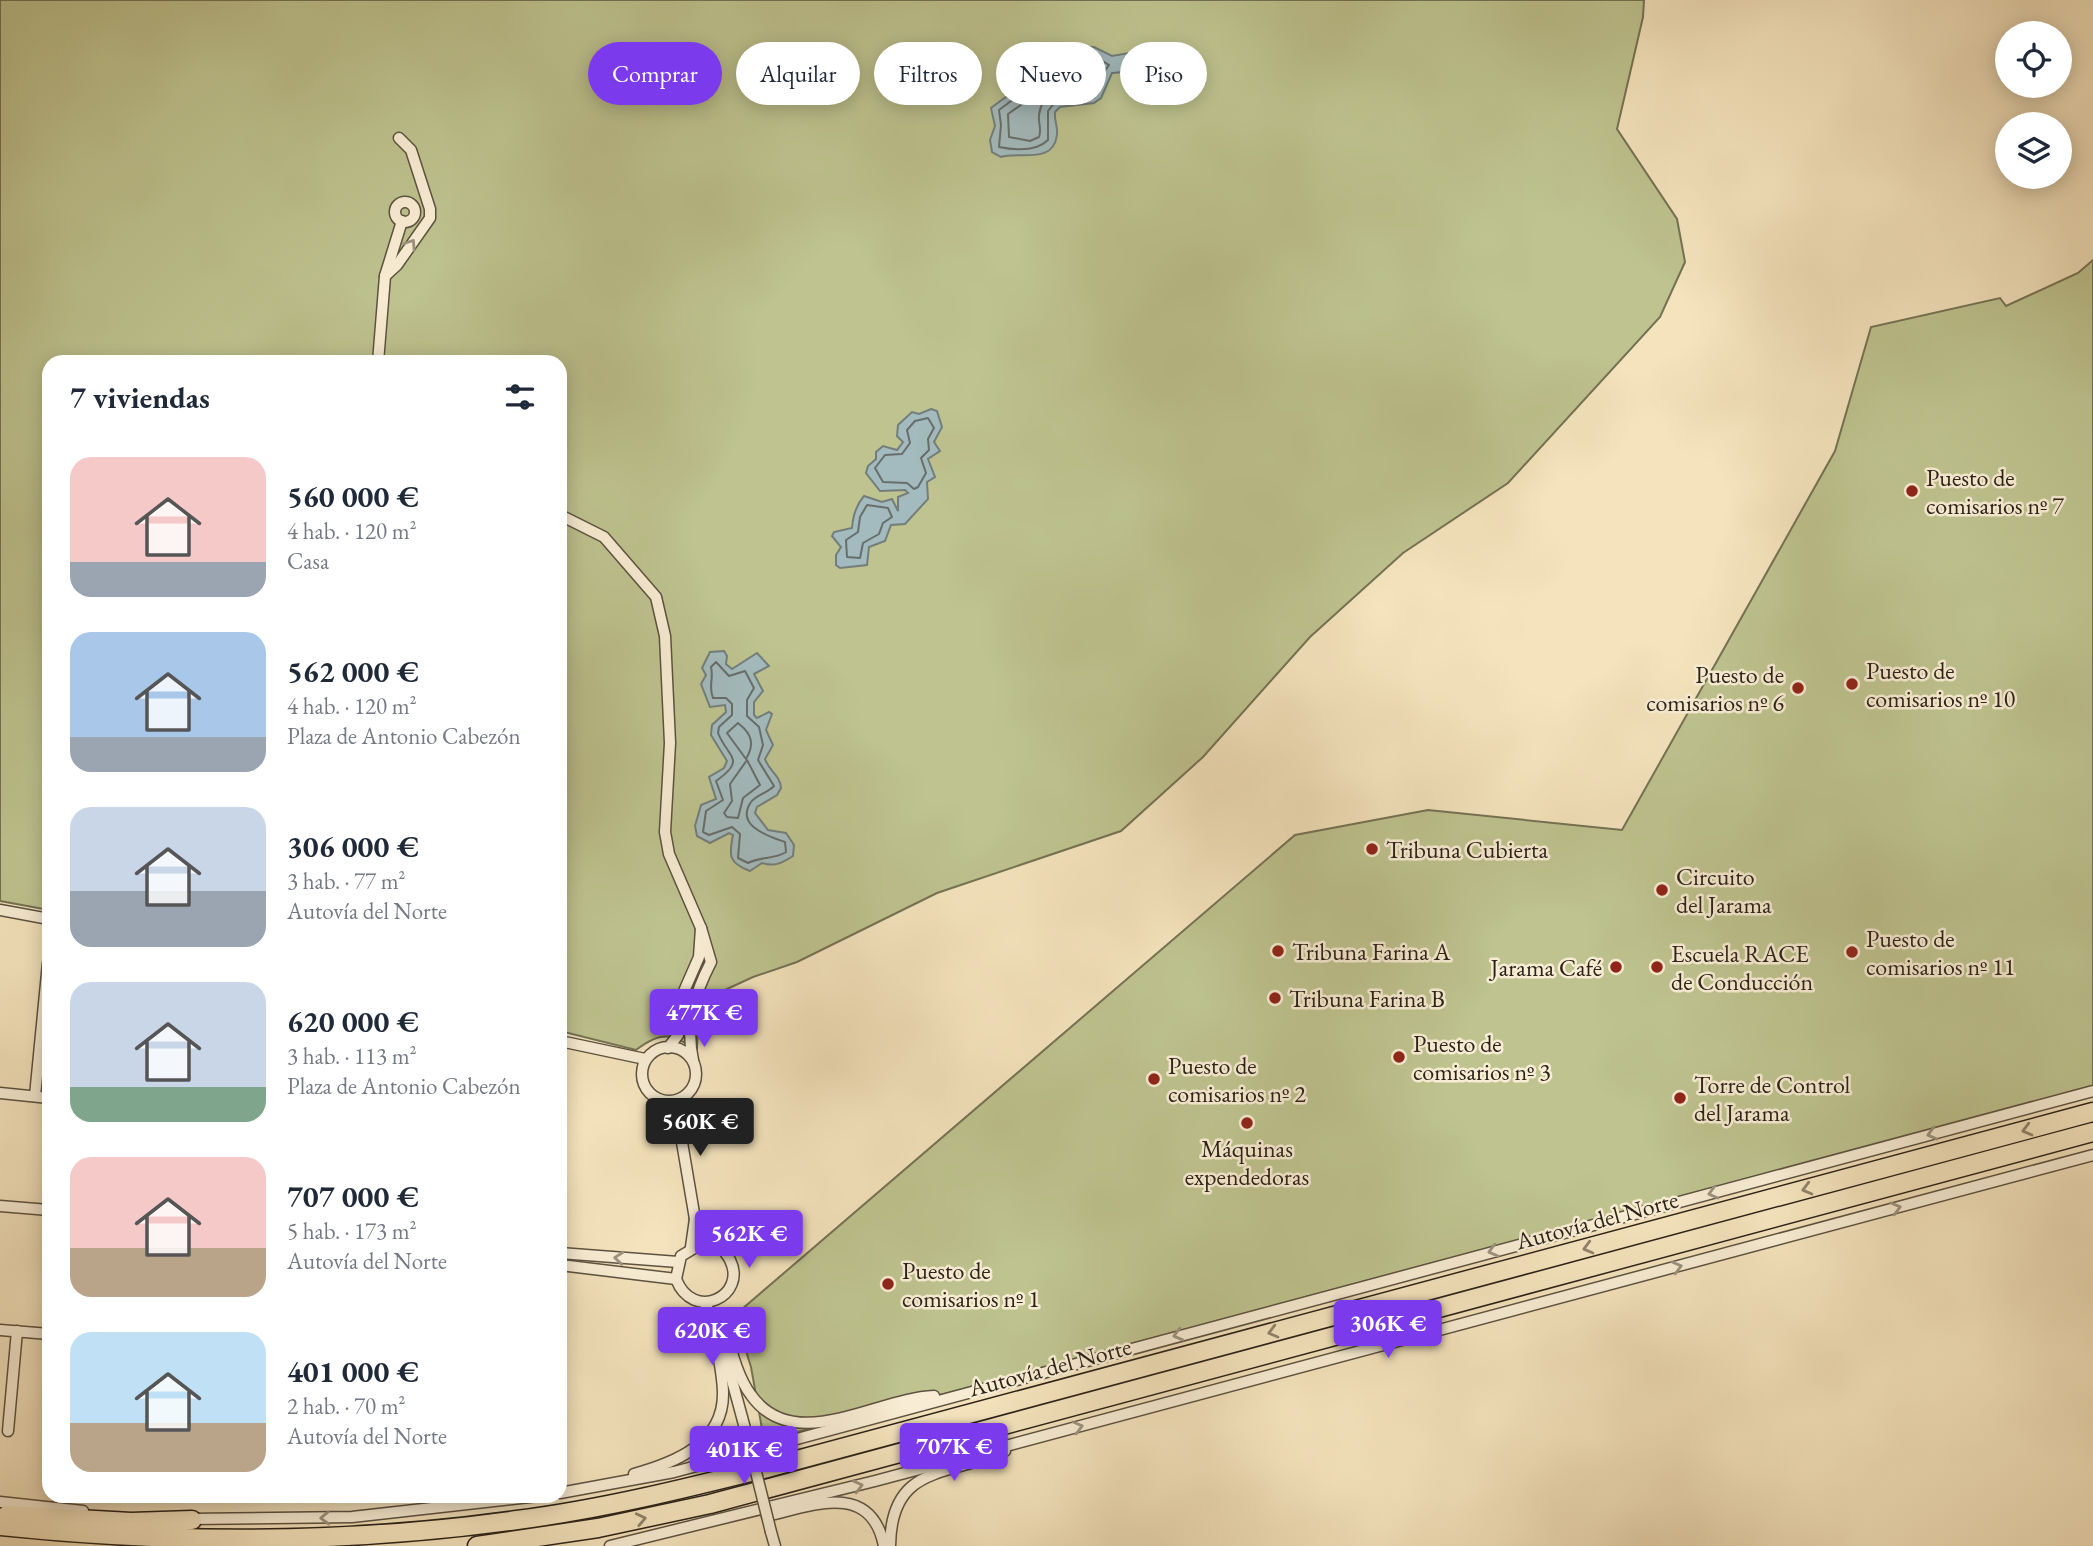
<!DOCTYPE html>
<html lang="es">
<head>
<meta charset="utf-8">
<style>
  :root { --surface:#fff; --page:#f6f6f7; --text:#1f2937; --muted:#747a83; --accent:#7c3aed }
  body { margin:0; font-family:"EB Garamond",serif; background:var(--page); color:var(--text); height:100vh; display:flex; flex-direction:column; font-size:26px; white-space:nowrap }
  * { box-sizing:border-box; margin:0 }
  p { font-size:23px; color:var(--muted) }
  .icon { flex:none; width:38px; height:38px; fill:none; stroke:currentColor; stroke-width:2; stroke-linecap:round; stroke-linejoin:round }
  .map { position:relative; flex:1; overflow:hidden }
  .panel { position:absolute; left:42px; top:355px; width:525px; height:1148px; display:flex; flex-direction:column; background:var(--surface); border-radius:21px; box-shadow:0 4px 18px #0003 }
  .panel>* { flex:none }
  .banner { position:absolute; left:588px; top:42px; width:665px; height:63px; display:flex; gap:14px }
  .buttons { position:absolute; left:1995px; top:21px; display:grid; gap:14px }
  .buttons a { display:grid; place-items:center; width:77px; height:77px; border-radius:50%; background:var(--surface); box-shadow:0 4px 18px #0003; font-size:35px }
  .price { position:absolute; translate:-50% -60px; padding:0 16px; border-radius:7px; background:var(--accent); color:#fff; font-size:23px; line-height:46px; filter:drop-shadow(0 2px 4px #0008) }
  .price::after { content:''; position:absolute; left:50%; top:42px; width:21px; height:16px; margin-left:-10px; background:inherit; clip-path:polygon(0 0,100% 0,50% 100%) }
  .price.selected { background:#222; color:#fff }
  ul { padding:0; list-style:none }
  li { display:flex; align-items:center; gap:21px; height:175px; padding:0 28px }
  li span { display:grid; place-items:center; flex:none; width:196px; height:140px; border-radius:21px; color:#555 }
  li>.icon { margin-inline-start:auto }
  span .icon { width:84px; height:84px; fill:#fffc; stroke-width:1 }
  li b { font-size:30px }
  h2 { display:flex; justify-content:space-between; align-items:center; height:84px; padding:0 28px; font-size:30px }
  .chip { padding:0 24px; border-radius:32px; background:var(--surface); box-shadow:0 4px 18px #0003; font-size:24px; line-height:63px }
  .chip.selected { background:var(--accent); color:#fff }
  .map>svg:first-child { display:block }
  .green { fill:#bec38f; stroke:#747254; stroke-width:2 }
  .water { fill:#a3bbbe; stroke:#737e7c; stroke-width:2 }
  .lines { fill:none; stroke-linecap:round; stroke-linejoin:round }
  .shore { stroke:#676e6b; stroke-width:2 }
  .street-casing { stroke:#5d5241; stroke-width:13 }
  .highway-casing { stroke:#2b2218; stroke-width:21 }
  .street { stroke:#f8edd4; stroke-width:10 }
  .highway { stroke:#f4e3bd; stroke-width:18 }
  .street-bridge-casing { stroke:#5d5241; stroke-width:13; stroke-linecap:butt }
  .street-bridge { stroke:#f8edd4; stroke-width:10 }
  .oneway { stroke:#9c927f }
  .oneway2 { stroke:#90826a }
  .poi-dot { fill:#8f2418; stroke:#f8edd4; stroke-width:2.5 }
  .labels { text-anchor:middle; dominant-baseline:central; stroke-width:5; stroke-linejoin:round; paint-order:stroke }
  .poi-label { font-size:24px; fill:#2b2218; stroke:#f8edd4; text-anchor:start }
  .street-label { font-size:24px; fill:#2b2218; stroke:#f8edd4 }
</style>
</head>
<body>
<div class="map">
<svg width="2093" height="1546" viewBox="0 0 2093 1546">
  <rect width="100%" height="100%" fill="#f4e3bd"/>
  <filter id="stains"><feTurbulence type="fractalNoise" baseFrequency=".00286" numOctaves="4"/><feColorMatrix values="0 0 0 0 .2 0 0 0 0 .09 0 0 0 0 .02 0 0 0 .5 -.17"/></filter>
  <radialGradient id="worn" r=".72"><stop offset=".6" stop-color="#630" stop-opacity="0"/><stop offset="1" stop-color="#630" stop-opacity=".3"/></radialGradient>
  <!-- green -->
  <g class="green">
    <path d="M 0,0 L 1644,0 L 1643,17 L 1617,129 L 1677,219 L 1685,262 L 1660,317 L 1508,483 L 1403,553 L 1310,637 L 1203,757 L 1121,831 L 937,893 L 797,962 L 753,977 L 699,1002 L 697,1050 C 671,1033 661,1031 636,1050 L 560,1031 L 560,362 L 49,362 L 49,910 L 0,901 Z"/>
    <polygon points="2093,260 2093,1086 858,1417 764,1440 751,1367 735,1315 1295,835 1428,810 1622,830 1835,451 1871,327 2000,298 2006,306 2078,273"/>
  </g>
  <!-- water -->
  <g class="water">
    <path d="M 1087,47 L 1094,47 L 1112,56 L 1129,53 L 1134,60 C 1130,73 1124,72 1112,73 L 1101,98 L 1094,103 L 1060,107 L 1055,112 C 1054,120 1058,127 1057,135 C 1053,165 1020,151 1001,157 L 992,152 L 990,140 L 995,126 L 991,108 L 1022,85 L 1024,65 L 1028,59 L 1038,58 L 1042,50 L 1049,48 C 1066,57 1070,61 1087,47 Z"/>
    <path d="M 931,409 L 937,411 L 942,427 L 934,442 L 940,451 L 928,459 L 935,477 L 927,482 L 928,499 L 905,524 L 891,525 L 885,541 L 869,547 L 867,565 L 840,568 L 836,565 L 836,555 L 841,547 L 832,536 L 834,532 L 852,528 C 853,515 856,505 864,496 L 882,502 L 892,499 L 898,511 L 898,497 L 908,493 L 905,490 L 880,491 L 866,473 L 868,466 L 876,459 L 876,452 L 883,446 L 897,450 L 903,442 L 897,436 L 898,425 L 912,412 L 919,414 Z"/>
    <path d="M 724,651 L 727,656 L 726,664 L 732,669 L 757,653 L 769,666 L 754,674 L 763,691 L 754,702 L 754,715 L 757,718 L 769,712 L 772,714 L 766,730 L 773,745 L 765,759 C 769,771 780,775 781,788 L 777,795 L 757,807 L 755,813 L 768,830 L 786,833 L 794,845 L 793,856 C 782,863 775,867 762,863 L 750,871 C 728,863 729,855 733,835 L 729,833 L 710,843 L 697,836 L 695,826 L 701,805 L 716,799 L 709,777 L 724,768 L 727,761 L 711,735 L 712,725 L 726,712 L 725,705 L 710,707 L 701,684 L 706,675 L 702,668 L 710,652 Z"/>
  </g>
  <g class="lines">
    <!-- shore -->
    <g class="shore">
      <path d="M 1091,54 L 1109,65 L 1101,76 L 1095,94 L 1055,102 L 1048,111 L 1048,140 C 1036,152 1014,150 999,147 L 1001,125 L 999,110 L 1027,89 L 1032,67 L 1042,64 L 1049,56 C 1071,66 1069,67 1091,54 Z"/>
      <path d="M 1089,66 L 1094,70 L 1088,87 C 1068,90 1042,89 1039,115 C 1038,123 1042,129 1039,137 L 1030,141 L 1009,137 L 1008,114 C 1029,99 1033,100 1040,74 L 1051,68 C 1065,76 1076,75 1089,66 Z"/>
      <polygon points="928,418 934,428 928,439 929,450 921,458 926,473 918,487 914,489 907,483 883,482 875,468 885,455 902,454 910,443 907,430 915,421"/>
      <polygon points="867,505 888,508 892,517 883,523 879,534 863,543 860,558 847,557 846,540 858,532 860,517"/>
      <path d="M 716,662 L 729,676 L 745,671 L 754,688 L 747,700 L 747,716 L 759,727 L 763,745 L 758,760 L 774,786 C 768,793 757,794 751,802 C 734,827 772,837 785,842 L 786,852 C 773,860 762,856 748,863 L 738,858 L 740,834 L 732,827 L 709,835 L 703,832 L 706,811 L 723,800 L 716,781 C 747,759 728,758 718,733 L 719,727 L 732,715 L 732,704 L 726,698 L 713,698 C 708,686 714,679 711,667 Z"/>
      <path d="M 738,723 C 752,734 755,744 746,759 L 727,733 Z"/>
      <polygon points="747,760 760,785 743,798 738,818 727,817 724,813 732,801 730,784"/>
    </g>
    <!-- street casing -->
    <g class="street-casing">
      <g id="street">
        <circle cx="405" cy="212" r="10"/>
        <polyline points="385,276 397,265 430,218 430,209 411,150 399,138"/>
        <polyline points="378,362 385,276 402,221"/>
        <polyline points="560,515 604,537 656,597 665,636 670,743 665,832 669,854 701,928"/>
        <polyline points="0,910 49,919"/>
        <polyline points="560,1041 645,1059"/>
        <circle cx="669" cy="1074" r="27"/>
        <path d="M 668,1048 L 678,1035 L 681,998 L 699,957 L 701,928 L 711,962 C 695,993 685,1024 693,1060"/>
        <polyline points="0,1093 49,1098"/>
        <polyline points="35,1096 48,963"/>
        <polyline points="675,1101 695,1219 691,1247"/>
        <polyline points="0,1206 49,1210"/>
        <path d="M 695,1219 C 704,1233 724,1247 730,1260 C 748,1296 693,1323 676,1279 L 681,1256 L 701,1244 L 720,1248"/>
        <polyline points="560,1253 678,1262"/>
        <polyline points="560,1265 676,1279"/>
        <polyline points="705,1303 720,1336 746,1432"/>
        <path d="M 721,1314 C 729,1339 735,1374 751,1395 C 794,1456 877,1398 934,1396"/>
        <polyline points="0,1330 49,1334"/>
        <polyline points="8,1431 17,1331"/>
        <path d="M 634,1474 C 674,1463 723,1444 723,1394 C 723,1369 715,1343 711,1319"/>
        <polyline points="560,1493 674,1472 2093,1091"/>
        <polyline points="0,1502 83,1511"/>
        <path d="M 767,1516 C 812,1505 871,1481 884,1546"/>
        <polyline points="189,1519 352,1517 539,1496"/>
        <polyline points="771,1532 775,1546"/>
        <polyline points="610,1546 875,1481 2093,1155"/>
        <path d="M 890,1546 C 891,1463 949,1477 1005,1451"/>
      </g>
    </g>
    <!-- highway casing -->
    <g class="highway-casing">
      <g id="highway">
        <polyline points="7,1515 131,1522 192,1520"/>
        <path d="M 0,1526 C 173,1544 345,1544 517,1520 C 603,1509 687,1488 771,1467 L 2093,1112"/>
        <polyline points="477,1546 598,1528 710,1504 2093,1132"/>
      </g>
    </g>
    <!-- street -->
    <use href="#street" class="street"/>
    <!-- highway -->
    <use href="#highway" class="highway"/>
    <!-- street-bridge casing -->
    <g class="street-bridge-casing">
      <polyline id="street-bridge" points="746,1432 771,1532"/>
    </g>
    <!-- street-bridge -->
    <use href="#street-bridge" class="street-bridge"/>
  </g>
  <!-- one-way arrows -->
  <defs><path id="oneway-chevron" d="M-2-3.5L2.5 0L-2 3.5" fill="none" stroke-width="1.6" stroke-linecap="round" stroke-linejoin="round" transform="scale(1.75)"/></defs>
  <g class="oneway">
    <use href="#oneway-chevron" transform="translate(411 244) rotate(-56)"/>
    <use href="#oneway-chevron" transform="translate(1932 1134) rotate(165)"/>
    <use href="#oneway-chevron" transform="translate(1713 1193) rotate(165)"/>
    <use href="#oneway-chevron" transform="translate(1896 1208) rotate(-15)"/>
    <use href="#oneway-chevron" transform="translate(1493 1251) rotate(165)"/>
    <use href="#oneway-chevron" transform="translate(619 1258) rotate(-175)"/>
    <use href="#oneway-chevron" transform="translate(1677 1267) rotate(-15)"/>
    <use href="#oneway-chevron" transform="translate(1178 1335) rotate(165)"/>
    <use href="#oneway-chevron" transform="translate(1078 1427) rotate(-15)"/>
    <use href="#oneway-chevron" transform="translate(858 1486) rotate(-14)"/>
    <use href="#oneway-chevron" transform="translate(325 1518) rotate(178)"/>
  </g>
  <g class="oneway2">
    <use href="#oneway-chevron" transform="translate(2027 1130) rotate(165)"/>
    <use href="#oneway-chevron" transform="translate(1807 1189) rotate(165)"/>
    <use href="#oneway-chevron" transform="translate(1588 1248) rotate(165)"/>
    <use href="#oneway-chevron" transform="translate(1273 1332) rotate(165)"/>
    <use href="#oneway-chevron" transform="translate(641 1519) rotate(-12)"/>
  </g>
  <!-- markers -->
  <g class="poi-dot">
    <circle cx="1912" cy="491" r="7"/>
    <circle cx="1852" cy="684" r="7"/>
    <circle cx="1798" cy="688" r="7"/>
    <circle cx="1372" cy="849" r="7"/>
    <circle cx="1662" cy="890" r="7"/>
    <circle cx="1278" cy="951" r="7"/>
    <circle cx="1852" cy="952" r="7"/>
    <circle cx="1616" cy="967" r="7"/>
    <circle cx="1657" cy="967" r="7"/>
    <circle cx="1275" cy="998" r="7"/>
    <circle cx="1399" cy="1057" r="7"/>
    <circle cx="1154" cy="1079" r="7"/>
    <circle cx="1680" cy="1098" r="7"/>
    <circle cx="1247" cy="1123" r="7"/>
    <circle cx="888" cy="1284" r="7"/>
  </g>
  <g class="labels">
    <!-- poi labels -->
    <g class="poi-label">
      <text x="1926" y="477">Puesto de<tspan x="1926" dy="28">comisarios nº 7</tspan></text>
      <text x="1866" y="670">Puesto de<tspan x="1866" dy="28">comisarios nº 10</tspan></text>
      <text x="1784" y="674" text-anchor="end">Puesto de<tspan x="1784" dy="28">comisarios nº 6</tspan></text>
      <text x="1386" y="849">Tribuna Cubierta</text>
      <text x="1676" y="876">Circuito<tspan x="1676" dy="28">del Jarama</tspan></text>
      <text x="1866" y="938">Puesto de<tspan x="1866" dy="28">comisarios nº 11</tspan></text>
      <text x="1292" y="951">Tribuna Farina A</text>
      <text x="1671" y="953">Escuela RACE<tspan x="1671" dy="28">de Conducción</tspan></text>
      <text x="1602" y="967" text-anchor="end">Jarama Café</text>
      <text x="1289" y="998">Tribuna Farina B</text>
      <text x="1413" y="1043">Puesto de<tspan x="1413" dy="28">comisarios nº 3</tspan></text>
      <text x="1168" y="1065">Puesto de<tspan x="1168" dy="28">comisarios nº 2</tspan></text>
      <text x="1694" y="1084">Torre de Control<tspan x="1694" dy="28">del Jarama</tspan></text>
      <text x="1247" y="1148" text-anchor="middle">Máquinas<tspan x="1247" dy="28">expendedoras</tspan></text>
      <text x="902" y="1270">Puesto de<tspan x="902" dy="28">comisarios nº 1</tspan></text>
    </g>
    <!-- street labels -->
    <g class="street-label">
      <text transform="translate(1597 1220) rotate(-15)">Autovía del Norte</text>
      <text transform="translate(1050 1367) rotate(-15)">Autovía del Norte</text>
    </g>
  </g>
  <rect width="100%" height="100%" filter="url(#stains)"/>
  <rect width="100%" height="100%" fill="url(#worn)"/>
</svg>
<div class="buttons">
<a><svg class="icon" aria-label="locate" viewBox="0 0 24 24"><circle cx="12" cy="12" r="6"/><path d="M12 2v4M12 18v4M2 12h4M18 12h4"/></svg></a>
<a><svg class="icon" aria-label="layers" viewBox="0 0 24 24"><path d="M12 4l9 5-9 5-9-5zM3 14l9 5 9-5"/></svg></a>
</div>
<b class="price" style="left:704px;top:1049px">477K €</b>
<b class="price selected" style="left:700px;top:1158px">560K €</b>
<b class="price" style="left:749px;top:1270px">562K €</b>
<b class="price" style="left:1388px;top:1360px">306K €</b>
<b class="price" style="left:712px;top:1367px">620K €</b>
<b class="price" style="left:954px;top:1483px">707K €</b>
<b class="price" style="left:744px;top:1486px">401K €</b>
<div class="banner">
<a class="chip selected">Comprar</a>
<a class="chip">Alquilar</a>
<a class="chip">Filtros</a>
<a class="chip">Nuevo</a>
<a class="chip">Piso</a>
</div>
<section class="panel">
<h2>7 viviendas<svg class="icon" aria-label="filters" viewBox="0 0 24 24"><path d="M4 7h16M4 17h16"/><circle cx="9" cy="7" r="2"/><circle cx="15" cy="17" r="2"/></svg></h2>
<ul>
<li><span style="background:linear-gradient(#f6c9c9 75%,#9aa5b1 0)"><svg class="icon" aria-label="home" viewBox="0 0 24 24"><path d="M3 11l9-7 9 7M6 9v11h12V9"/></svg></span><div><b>560 000 €</b><p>4 hab. · 120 m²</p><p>Casa</p></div></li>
<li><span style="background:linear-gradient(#a9c7e8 75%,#9aa5b1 0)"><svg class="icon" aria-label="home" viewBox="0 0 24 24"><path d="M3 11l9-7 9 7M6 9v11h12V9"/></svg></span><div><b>562 000 €</b><p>4 hab. · 120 m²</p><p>Plaza de Antonio Cabezón</p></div></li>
<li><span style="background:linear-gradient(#c9d6e8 60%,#9aa5b1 0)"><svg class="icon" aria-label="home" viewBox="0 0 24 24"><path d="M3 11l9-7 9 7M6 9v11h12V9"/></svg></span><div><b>306 000 €</b><p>3 hab. · 77 m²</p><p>Autovía del Norte</p></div></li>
<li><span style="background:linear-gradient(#c9d6e8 75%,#7fa58c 0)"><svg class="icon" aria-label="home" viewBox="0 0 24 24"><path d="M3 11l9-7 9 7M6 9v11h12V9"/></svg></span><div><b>620 000 €</b><p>3 hab. · 113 m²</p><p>Plaza de Antonio Cabezón</p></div></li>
<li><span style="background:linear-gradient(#f6c9c9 65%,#b9a48a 0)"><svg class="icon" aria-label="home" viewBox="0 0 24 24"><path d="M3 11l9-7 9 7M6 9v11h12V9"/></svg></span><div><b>707 000 €</b><p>5 hab. · 173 m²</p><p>Autovía del Norte</p></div></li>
<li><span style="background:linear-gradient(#bfe0f5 65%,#b9a48a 0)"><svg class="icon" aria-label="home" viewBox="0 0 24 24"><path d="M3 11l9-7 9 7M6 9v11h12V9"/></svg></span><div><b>401 000 €</b><p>2 hab. · 70 m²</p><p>Autovía del Norte</p></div></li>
</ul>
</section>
</div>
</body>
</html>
